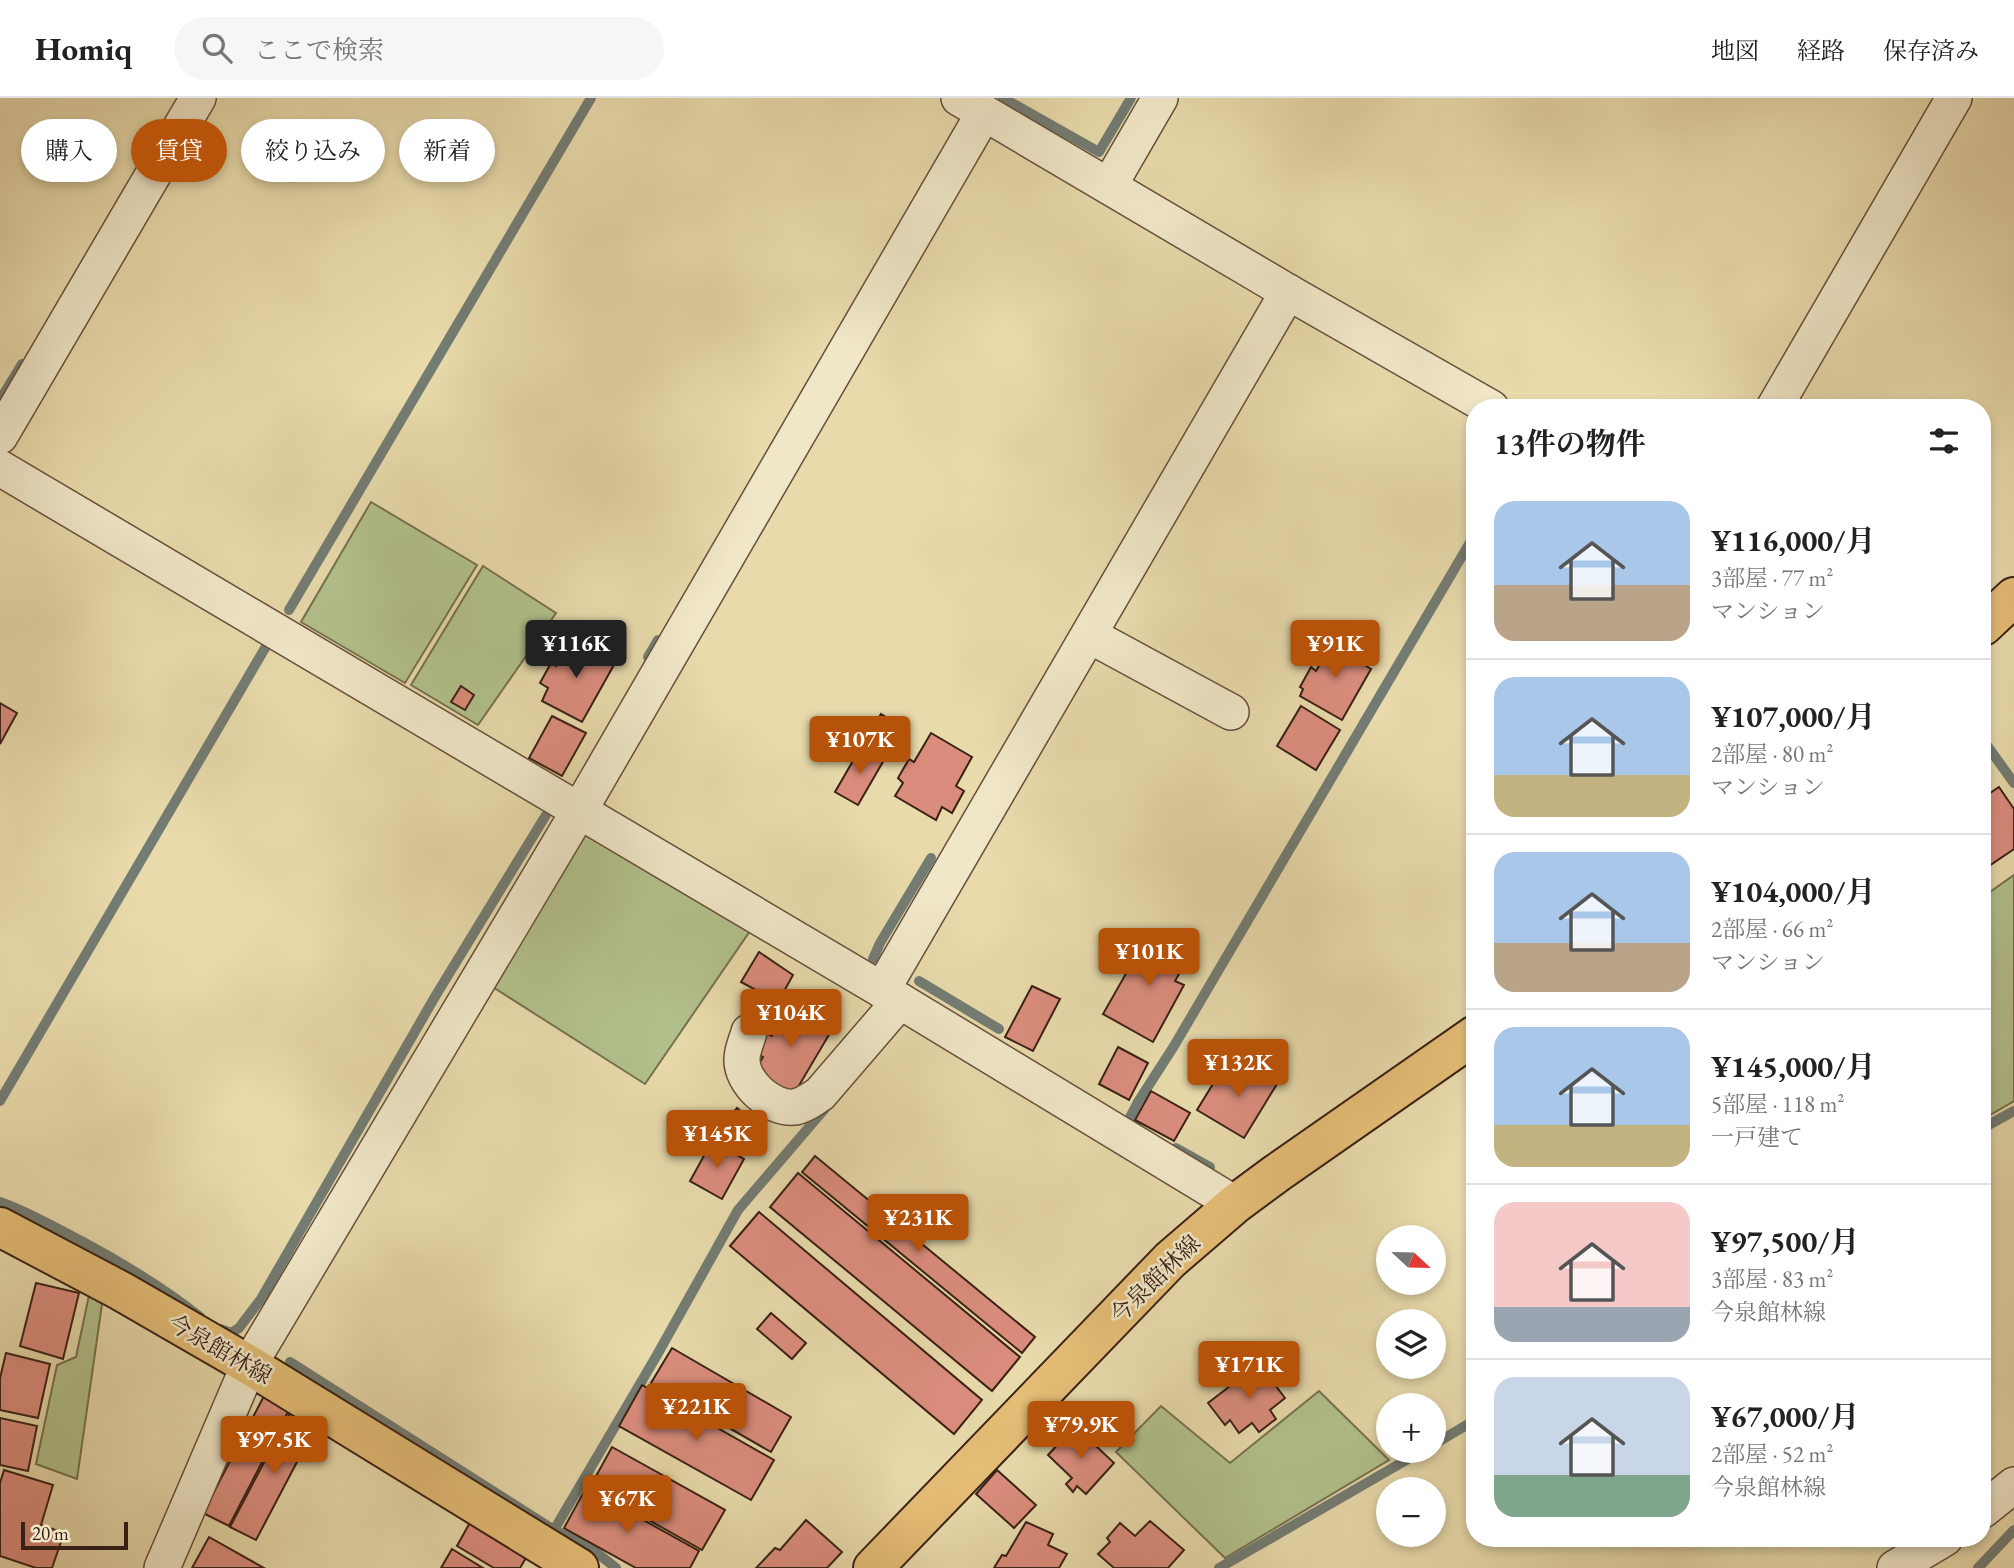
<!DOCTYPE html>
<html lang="ja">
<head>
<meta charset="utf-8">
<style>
  :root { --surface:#fff; --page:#f6f6f6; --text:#222; --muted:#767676; --line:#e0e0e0; --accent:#b45309 }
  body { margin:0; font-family:"EB Garamond","Noto Serif JP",serif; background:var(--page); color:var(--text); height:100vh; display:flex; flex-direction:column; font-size:26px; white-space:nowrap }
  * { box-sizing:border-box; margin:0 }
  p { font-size:23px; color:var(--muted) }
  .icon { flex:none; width:38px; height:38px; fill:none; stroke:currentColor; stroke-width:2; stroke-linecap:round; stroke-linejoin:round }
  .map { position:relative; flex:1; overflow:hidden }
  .panel { position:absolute; left:1466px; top:301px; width:525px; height:1148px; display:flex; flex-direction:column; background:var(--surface); border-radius:28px; box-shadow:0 4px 10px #0003 }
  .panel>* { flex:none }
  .top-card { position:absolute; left:21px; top:21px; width:665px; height:63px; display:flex; gap:14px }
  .needle { width:46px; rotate:112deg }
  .buttons { position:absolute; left:1376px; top:1127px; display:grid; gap:14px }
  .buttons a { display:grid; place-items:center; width:70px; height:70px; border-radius:50%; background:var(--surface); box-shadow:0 4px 10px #0003; font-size:35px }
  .scale { position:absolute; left:21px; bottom:18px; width:107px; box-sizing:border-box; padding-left:7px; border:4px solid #3a2115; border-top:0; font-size:19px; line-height:24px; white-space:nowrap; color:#3a2115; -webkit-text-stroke:5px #f0e7c8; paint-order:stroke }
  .price { position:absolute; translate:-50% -60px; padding:0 16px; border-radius:7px; background:var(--accent); color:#fff; font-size:23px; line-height:46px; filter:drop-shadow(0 2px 4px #0008) }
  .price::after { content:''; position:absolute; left:50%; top:42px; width:21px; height:16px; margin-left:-10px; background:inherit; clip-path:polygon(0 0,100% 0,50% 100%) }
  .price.current { background:#222; color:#fff }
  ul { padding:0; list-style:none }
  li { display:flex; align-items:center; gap:21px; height:175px; padding:0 28px }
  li+li { border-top:2px solid var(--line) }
  li span { display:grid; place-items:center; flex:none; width:196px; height:140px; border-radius:21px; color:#555 }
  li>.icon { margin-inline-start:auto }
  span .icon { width:84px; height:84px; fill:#fffc; stroke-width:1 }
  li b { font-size:30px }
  h2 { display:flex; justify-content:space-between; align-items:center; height:84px; padding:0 28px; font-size:30px }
  .tag { padding:0 24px; border-radius:32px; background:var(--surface); box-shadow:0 4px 10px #0003; font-size:24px; line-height:63px }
  .tag.current { background:var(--accent); color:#fff }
  header { display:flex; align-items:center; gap:42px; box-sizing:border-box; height:98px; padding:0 35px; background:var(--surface); border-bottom:2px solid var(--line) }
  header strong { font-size:33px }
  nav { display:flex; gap:38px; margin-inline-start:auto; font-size:24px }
  .search { width:490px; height:63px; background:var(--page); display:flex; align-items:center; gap:18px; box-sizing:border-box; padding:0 24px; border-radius:38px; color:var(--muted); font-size:26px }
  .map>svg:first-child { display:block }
  .green { fill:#b2c18c; stroke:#767150; stroke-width:2 }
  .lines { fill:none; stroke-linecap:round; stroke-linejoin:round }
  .stream { stroke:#737c73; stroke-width:10 }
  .building { fill:#db8d7d; stroke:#3a2115; stroke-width:2 }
  .minor-casing { stroke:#664f3a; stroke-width:38 }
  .major-casing { stroke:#3a2115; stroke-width:42 }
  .minor { stroke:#f0e7c8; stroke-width:35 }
  .major { stroke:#e4bd76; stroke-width:38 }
  .labels { text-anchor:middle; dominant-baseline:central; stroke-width:5; stroke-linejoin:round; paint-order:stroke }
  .street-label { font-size:23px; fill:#3a2115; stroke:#f0e7c8 }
</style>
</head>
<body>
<header>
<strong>Homiq</strong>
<div class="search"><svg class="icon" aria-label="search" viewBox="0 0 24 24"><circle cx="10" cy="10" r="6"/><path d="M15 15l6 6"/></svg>ここで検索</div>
<nav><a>地図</a><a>経路</a><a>保存済み</a></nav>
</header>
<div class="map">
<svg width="2014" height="1470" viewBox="0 0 2014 1470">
  <rect width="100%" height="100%" fill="#e8daab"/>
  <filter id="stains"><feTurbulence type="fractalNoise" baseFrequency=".00286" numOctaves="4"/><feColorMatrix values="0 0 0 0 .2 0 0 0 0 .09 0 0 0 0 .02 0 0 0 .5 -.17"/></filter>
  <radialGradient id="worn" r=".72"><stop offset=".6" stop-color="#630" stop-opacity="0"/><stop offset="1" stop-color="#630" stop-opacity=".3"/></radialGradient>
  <!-- green -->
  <g class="green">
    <polygon points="371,404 477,467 405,585 301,524"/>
    <polygon points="483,468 556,515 478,627 411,587"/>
    <polygon points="589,735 750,833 645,986 488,886 574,742"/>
    <polygon points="2014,777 2014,1003 1983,1021 1983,796 1987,796"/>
    <polygon points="89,1197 103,1199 77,1381 36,1366 57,1267 76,1259"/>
    <polygon points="1319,1293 1389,1362 1225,1460 1116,1354 1161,1308 1230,1365"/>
  </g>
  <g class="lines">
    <!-- stream -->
    <g class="stream">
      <polyline points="1003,0 1099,54 1131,0"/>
      <polyline points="0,302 22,266"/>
      <polyline points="289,512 591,0"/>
      <polyline points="648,559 658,542"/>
      <polyline points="1983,642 2014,685"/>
      <polyline points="873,861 880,845 931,760"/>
      <polyline points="919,883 999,931"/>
      <polyline points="0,1003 268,545"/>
      <polyline points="1137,1029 1128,1023 1138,1004 1174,948 1475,436"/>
      <polyline points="1983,1030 2014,1013"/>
      <polyline points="1176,1050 1210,1069"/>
      <path d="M 0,1104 C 24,1112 46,1125 68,1136 C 114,1160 159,1186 200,1219"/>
      <polyline points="220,1231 231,1235 239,1230 261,1201 436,897 546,717"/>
      <polyline points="290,1264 554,1432 592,1451 616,1470"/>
      <polyline points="1433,1347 1475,1322"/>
      <polyline points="554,1432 657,1257 738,1112 828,1007"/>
      <polyline points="1219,1470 1422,1353"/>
      <polyline points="1978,1470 2014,1432"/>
    </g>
  </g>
  <!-- building -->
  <g class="building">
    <polygon points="572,540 615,565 582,624 542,603 548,590 540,585 551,565 556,568"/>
    <polygon points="1335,540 1355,552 1351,559 1371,571 1342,622 1300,598 1303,591 1300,589 1311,569 1316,573"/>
    <polygon points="461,588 474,597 465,612 451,604"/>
    <polygon points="0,605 17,615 0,646"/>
    <polygon points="1301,608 1340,632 1316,672 1277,648"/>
    <polygon points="881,616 901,628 892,647 870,636"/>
    <polygon points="552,618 586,635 562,678 529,660"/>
    <polygon points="931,635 972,659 956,688 964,693 952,715 942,709 936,722 895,698 903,685 898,680 909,661 914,664"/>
    <polygon points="861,649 884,662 858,707 835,694"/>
    <polygon points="1999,689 2014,711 2014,751 1983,772 1983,700"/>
    <polygon points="1149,835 1190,857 1175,883 1184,887 1153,944 1103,916"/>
    <polygon points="759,854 793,877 778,904 741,884"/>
    <polygon points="1032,888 1060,901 1033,953 1005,939"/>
    <polygon points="789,906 833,930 794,996 754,974 763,959 754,954 764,934 772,938"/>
    <polygon points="1118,949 1148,965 1129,1002 1099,986"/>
    <polygon points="1238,963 1277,986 1244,1040 1197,1012 1219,976 1228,981"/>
    <polygon points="1151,993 1190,1015 1174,1043 1135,1022"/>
    <polygon points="737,1010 756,1025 743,1041 724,1026"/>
    <polygon points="712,1043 744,1061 722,1101 690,1083"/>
    <polygon points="815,1058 1035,1239 1022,1255 802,1074"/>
    <polygon points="798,1075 1020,1259 992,1293 770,1109"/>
    <polygon points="759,1114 982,1302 954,1336 730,1148"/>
    <polygon points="36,1185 79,1195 63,1261 20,1248"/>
    <polygon points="771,1215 806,1245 792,1261 757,1231"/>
    <polygon points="672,1250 791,1319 771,1354 651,1285"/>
    <polygon points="6,1255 50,1266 38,1320 0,1312 0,1280"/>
    <polygon points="1259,1266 1285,1300 1270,1312 1276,1321 1259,1334 1252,1325 1239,1335 1230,1322 1225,1327 1208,1305"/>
    <polygon points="642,1287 774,1362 751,1402 619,1328"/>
    <polygon points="264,1298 289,1312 229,1428 203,1415"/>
    <polygon points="291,1313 317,1326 256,1442 230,1429"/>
    <polygon points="0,1320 37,1328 28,1373 0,1367"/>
    <polygon points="1075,1328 1114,1365 1086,1396 1077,1388 1073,1394 1066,1386 1072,1380 1048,1357"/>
    <polygon points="612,1349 725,1412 702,1452 590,1389"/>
    <polygon points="4,1372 53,1387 41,1427 64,1435 52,1470 36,1470 0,1458 0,1385"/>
    <polygon points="997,1372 1036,1407 1014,1430 976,1396"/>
    <polygon points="586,1390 699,1453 690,1470 636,1470 564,1430"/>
    <polygon points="473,1419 530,1453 520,1470 494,1470 457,1448"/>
    <polygon points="806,1422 842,1454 827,1470 756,1470 775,1450 780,1452"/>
    <polygon points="1150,1423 1184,1452 1168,1470 1114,1470 1098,1456 1110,1444 1107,1440 1120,1425 1135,1438"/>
    <polygon points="1026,1424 1053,1436 1048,1447 1067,1456 1059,1470 994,1470 1002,1457 1006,1458"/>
    <polygon points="209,1439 264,1470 192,1470"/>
    <polygon points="452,1451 483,1470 441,1470"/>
  </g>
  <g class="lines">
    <!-- minor casing -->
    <g class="minor-casing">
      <g id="minor">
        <polyline points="959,0 1288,194 1491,310"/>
        <polyline points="1109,88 1160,0"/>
        <polyline points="1774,310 1954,0"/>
        <polyline points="0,338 198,0"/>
        <polyline points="0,370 882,892 1235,1106"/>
        <polyline points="1089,537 1231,614"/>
        <polyline points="882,892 1288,194"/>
        <path d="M 749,934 C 747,942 742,952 742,961 C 741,984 771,1012 795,1009 C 805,1007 812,1001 820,996 L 900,903"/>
        <polyline points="1983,1412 2014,1387"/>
        <polyline points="162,1470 249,1267 579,713 984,15"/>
        <polyline points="1895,1470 1945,1440"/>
      </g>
    </g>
    <!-- major casing -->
    <g class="major-casing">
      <g id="major">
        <polyline points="1983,528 2014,499"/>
        <polyline points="0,1129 121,1193 249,1267 579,1470"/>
        <polyline points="873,1470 1170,1162 1235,1106 1277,1075 1475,937"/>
      </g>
    </g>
    <!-- minor -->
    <use href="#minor" class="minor"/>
    <!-- major -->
    <use href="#major" class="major"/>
  </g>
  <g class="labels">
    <!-- street labels -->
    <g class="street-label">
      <text transform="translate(1155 1181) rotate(-44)">今泉館林線</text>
      <text transform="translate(220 1251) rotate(30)">今泉館林線</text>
    </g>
  </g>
  <rect width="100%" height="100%" filter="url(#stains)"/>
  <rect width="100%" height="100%" fill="url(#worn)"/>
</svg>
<div class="buttons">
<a><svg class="needle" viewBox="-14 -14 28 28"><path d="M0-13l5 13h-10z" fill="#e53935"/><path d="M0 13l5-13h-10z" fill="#767676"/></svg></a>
<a><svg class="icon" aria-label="layers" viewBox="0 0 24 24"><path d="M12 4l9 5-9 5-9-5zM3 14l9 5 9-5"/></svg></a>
<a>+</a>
<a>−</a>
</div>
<div class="scale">20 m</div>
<b class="price current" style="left:576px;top:582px">¥116K</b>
<b class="price" style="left:1335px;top:582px">¥91K</b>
<b class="price" style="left:860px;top:678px">¥107K</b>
<b class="price" style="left:1149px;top:890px">¥101K</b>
<b class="price" style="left:791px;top:951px">¥104K</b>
<b class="price" style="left:1238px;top:1001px">¥132K</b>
<b class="price" style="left:717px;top:1072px">¥145K</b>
<b class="price" style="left:918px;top:1156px">¥231K</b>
<b class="price" style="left:1249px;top:1303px">¥171K</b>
<b class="price" style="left:696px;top:1345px">¥221K</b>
<b class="price" style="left:1081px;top:1363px">¥79.9K</b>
<b class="price" style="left:274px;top:1378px">¥97.5K</b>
<b class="price" style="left:627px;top:1437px">¥67K</b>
<div class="top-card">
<a class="tag">購入</a>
<a class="tag current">賃貸</a>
<a class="tag">絞り込み</a>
<a class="tag">新着</a>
</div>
<section class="panel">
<h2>13件の物件<svg class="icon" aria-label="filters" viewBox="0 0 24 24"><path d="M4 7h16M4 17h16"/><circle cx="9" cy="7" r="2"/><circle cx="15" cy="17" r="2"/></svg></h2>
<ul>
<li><span style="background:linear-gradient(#a9c7e8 60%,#b9a48a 0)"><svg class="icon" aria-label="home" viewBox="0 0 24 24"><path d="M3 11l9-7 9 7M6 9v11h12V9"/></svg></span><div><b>¥116,000/月</b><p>3部屋 · 77 m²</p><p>マンション</p></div></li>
<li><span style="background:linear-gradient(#a9c7e8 70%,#c2b280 0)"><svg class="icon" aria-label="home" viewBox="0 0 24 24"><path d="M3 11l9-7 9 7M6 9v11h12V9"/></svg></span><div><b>¥107,000/月</b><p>2部屋 · 80 m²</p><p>マンション</p></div></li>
<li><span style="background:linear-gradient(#a9c7e8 65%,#b9a48a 0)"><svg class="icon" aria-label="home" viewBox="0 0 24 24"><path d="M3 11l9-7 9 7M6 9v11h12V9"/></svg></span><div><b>¥104,000/月</b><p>2部屋 · 66 m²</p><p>マンション</p></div></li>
<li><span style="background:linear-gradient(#a9c7e8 70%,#c2b280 0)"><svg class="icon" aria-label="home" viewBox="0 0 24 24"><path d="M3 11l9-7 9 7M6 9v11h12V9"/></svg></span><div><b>¥145,000/月</b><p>5部屋 · 118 m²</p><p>一戸建て</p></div></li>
<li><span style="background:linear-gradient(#f6c9c9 75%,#9aa5b1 0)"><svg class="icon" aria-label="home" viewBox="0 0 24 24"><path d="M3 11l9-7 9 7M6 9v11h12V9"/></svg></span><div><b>¥97,500/月</b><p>3部屋 · 83 m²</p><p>今泉館林線</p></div></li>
<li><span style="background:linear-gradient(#c9d6e8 70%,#7fa58c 0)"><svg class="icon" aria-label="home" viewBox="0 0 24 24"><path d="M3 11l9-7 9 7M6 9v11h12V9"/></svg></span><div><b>¥67,000/月</b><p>2部屋 · 52 m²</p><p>今泉館林線</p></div></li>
</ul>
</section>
</div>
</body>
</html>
